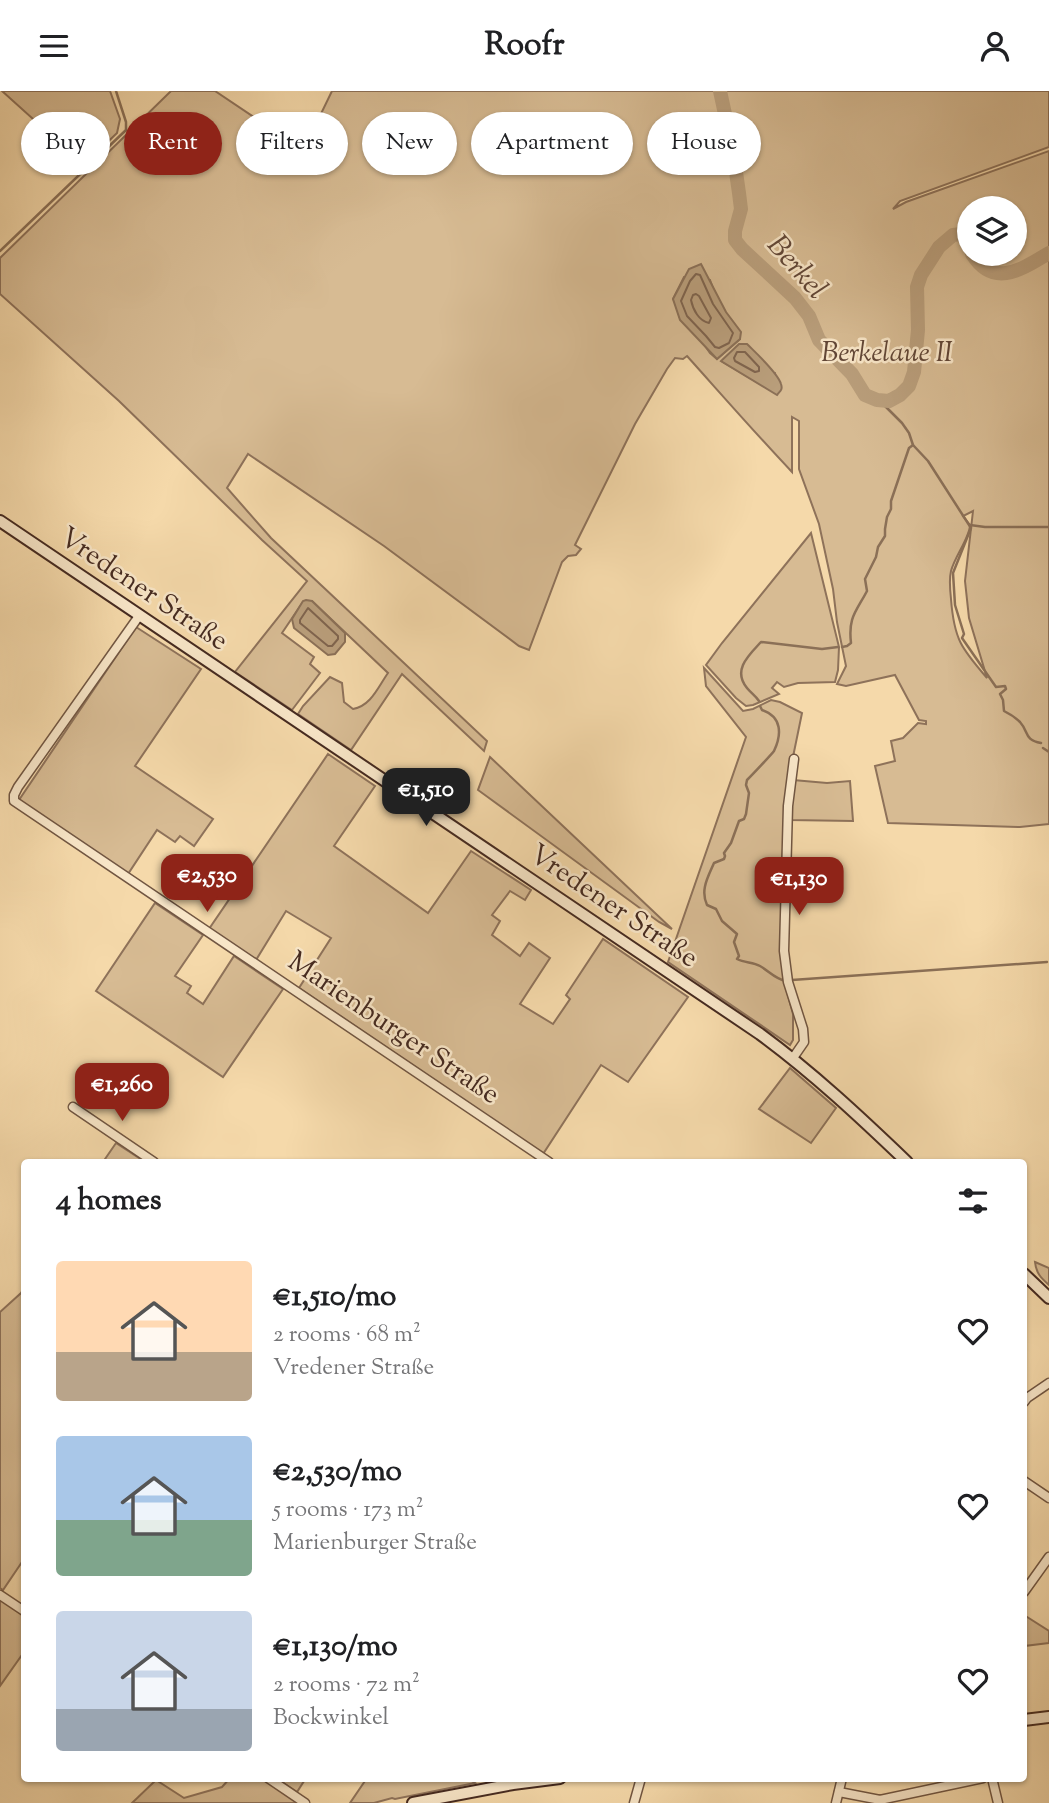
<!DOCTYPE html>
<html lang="en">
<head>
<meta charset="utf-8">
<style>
  :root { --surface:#fff; --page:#f2f2f2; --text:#202124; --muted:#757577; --accent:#8f2418 }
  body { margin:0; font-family:"Sorts Mill Goudy",serif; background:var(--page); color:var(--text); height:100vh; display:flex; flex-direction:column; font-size:26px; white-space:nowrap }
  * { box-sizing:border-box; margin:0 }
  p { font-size:23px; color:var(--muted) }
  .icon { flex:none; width:38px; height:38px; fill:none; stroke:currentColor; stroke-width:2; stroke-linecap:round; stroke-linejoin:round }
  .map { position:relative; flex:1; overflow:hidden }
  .side { position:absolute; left:21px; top:1068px; width:1006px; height:623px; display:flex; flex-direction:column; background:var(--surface); border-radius:7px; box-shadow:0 2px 5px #0004 }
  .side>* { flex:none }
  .guide { position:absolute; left:21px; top:21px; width:1008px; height:63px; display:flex; gap:14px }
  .buttons { position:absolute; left:957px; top:105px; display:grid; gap:14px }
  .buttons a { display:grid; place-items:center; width:70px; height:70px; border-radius:50%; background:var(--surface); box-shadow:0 2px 5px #0004; font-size:35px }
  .price { position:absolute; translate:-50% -60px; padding:0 16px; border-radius:14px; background:var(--accent); color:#fff; font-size:23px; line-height:46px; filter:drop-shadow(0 2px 4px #0008) }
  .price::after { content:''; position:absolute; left:50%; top:42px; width:21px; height:16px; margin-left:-10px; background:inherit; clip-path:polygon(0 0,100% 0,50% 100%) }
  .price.on { background:#222; color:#fff }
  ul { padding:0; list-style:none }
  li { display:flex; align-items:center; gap:21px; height:175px; padding:0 35px }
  li span { display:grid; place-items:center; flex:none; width:196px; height:140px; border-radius:7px; color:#555 }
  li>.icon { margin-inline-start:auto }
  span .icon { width:84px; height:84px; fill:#fffc; stroke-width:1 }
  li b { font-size:30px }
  h2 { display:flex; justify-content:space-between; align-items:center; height:84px; padding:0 35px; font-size:30px }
  .pill { padding:0 24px; border-radius:32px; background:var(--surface); box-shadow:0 2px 5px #0004; font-size:24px; line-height:63px }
  .pill.on { background:var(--accent); color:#fff }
  header { display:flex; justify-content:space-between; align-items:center; height:91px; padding:0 35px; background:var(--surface); font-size:32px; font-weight:800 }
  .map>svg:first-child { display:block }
  .green { fill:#d7bb93; stroke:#8e725a; stroke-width:2; fill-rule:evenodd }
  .water { fill:#b99e7b; stroke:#8b7057; stroke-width:2 }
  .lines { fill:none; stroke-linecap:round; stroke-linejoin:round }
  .shore { stroke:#7f644e; stroke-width:2 }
  .stream { stroke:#8b7057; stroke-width:2.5 }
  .river { stroke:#b99e7b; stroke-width:14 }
  .street-casing { stroke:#715642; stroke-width:11 }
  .secondary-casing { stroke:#452a20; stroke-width:14 }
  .street { stroke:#f8e6c8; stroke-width:8 }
  .secondary { stroke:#f8e6c8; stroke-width:10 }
  .labels { text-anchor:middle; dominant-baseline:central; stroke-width:5; stroke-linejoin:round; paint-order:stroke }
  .park-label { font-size:28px; font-style:italic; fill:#624737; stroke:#f8e6c8 }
  .street-label { font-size:28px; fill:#452a20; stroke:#f8e6c8 }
  .water-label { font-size:30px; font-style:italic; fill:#624737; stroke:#f8e6c8 }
</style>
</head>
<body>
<header><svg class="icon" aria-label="menu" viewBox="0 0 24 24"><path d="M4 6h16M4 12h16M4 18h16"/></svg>Roofr<svg class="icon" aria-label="person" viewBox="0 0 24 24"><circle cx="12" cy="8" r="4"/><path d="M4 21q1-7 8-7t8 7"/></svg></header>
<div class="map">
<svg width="1049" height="1712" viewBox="0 0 1049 1712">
  <rect width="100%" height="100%" fill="#f5d9aa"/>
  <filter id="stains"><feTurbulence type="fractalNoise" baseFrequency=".00286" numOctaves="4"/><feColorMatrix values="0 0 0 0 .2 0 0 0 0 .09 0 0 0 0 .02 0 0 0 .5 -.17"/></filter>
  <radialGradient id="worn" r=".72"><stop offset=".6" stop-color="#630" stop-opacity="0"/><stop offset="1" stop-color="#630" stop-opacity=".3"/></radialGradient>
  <!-- green -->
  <g class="green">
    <polygon points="2,0 110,0 120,28 117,42 84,74"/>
    <path d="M 171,0 L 215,0 L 300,57 L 317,31 L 332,0 L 1049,0 L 1049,56 L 900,110 L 893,118 L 906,111 L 1049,60 L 1049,733 L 1020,736 L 888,732 L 875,675 L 895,670 L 891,650 L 903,647 L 918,632 L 926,633 L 926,630 L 919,629 L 895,584 L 846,595 L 837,593 L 846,575 L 837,531 L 833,498 L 819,433 L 799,378 L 799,330 L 792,326 L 792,381 C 756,343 722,304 687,265 L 683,268 L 675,267 L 667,278 L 635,333 L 575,454 L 581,458 L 576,464 L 568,465 L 562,471 L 529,559 L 519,555 L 384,455 L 248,363 L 227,397 L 271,447 L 487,650 L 484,660 L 402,583 L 351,659 L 298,623 L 303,615 L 330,586 L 342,592 L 344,611 L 353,618 C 371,615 378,596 388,582 L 312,510 L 303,511 L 282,542 L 314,566 L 310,573 L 320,582 L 292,619 L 235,581 L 307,490 L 262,449 L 119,310 L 0,203 L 0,167 ZM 970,117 L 1015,117 L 1015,163 L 970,163 ZM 684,186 L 710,189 C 714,201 719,211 726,222 C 733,232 738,235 740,248 L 717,268 L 710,262 L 673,208 ZM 721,270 L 775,282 L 777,303 ZM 973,420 L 965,490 L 969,527 L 987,587 C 961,557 954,548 951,508 C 950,499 949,488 951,480 C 955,465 970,446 970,434 L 963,425 Z"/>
    <polygon points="811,442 839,556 838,579 835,591 798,592 784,596 777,591 772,597 779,603 753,614 746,615 736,607 706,574 722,552"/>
    <polygon points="136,536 201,578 135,675 213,728 194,755 180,745 175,751 157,739 128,783 19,709"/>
    <polygon points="704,577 743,620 753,618 771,609 780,611 802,622 786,700 781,837 786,897 793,923 793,949 790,954 668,871 746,646 706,595"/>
    <polygon points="328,663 375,695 334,755 428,822 471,760 531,799 525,809 510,800 492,824 500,830 492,844 520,865 529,852 550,867 520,913 553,933 570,908 566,904 603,848 688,906 628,991 601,974 543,1063 299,897 331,847 286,820 256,869 209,838"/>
    <polygon points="490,666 672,838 659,831 478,699"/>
    <polygon points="793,689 827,692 850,690 853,730 790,729"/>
    <polygon points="155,812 203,844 175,885 191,895 187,902 203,913 234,865 283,898 223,986 96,900"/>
    <polygon points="790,977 836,1017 811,1052 759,1018"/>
    <polygon points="116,1052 145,1071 103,1071"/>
    <path d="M 1035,1171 L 1049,1177 L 1049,1194 C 1041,1187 1036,1182 1035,1171 Z"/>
    <polygon points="24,1197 24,1468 3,1499 0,1497 0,1221 21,1202"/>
    <polygon points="0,1507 24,1523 24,1561 0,1595"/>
    <polygon points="1024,1524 1049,1540 1049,1552 1024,1555"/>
    <polygon points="230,1687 263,1687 298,1712 132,1712 156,1689 184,1707 222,1696"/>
    <polygon points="276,1687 306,1687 297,1701"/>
    <polygon points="367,1687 468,1687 475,1692 395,1708 392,1707 374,1712 350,1712"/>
  </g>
  <!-- water -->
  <g class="water">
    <polygon points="701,173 726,221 741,241 740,248 717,268 680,229 673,208 689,178"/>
    <path d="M 739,253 L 747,253 C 756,262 778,282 781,293 C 783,299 780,300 777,304 L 721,270 Z"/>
    <polygon points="306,509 312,510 345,542 345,551 335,563 328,564 294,537 292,528 303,510"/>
  </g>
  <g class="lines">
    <!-- shore -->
    <g class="shore">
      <polygon points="696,183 700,184 713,213 733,242 729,252 719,257 715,256 706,245 687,225 681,210 690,190"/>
      <path d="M 696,203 L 699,205 L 711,227 L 709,232 C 699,230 693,219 691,209 L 693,204 Z"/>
      <polygon points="737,261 745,261 759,276 759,280 755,281 735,270 734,267"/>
      <polygon points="308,517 338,545 338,548 332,555 328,555 300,532 300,529"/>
    </g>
    <!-- stream -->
    <g class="stream">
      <polyline points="0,160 126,39 126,31 116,0"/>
      <path d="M 879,309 L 902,332 L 909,342 L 913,354 L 928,370 L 971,437 L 953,482 L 955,514 L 964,543 L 962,547 L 996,596 L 1005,595 L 1006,598 L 1000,603 L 1003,609 L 1004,620 C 1010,623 1016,627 1020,631 C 1029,641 1024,649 1041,652"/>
      <polyline points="970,434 985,436 1049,436"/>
      <path d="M 842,556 L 847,555 L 851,552 C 848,526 856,521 867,500 L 865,488 L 876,466 L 878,456 L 885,445 L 885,438 L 887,426 L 891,418 L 891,410 L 909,357 L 913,354"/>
      <path d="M 759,610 C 755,604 751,602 747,597 C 732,579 749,564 761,551 L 822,558 L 838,556"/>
      <path d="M 760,615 L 762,619 C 782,626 782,643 774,660 C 771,664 752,684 747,689 L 746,694 L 749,702 L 746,723 L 744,728 L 739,730 L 731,752 L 724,762 L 725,765 L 724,768 L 714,772 C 708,786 700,799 707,814 L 716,818 L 722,830 L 737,843 L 734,851 L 739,865 L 737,868 C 745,872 753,871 760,875 C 769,880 775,888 786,890"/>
      <polyline points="1043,657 1049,661"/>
      <polyline points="792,889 1047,871"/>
    </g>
    <!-- river -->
    <g class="river">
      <polyline points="720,0 733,60 739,102 741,118 735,140 735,149 742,158 795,207 809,225 819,249 852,283 865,304 877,309 889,310 900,304 909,295 914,281 918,239 917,196 921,184 939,156 953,144 961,143 966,149 970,157"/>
      <path d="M 972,163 C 994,198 1022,178 1049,162"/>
    </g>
    <!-- street casing -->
    <g class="street-casing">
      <g id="street">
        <polyline points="139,525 18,696 14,704 14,710 549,1071"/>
        <polyline points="793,967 804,951 803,938 788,891 784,860 788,715 794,668"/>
        <polyline points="73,1016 154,1071"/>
        <polyline points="1024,1311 1027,1307 1049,1292"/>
        <polyline points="1024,1390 1049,1407"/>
        <polyline points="1024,1501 1049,1466"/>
        <polyline points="0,1504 24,1520"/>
        <polyline points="268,1687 305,1712"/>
        <polyline points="992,1687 998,1712"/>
        <polyline points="839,1701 880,1709 983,1687"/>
        <polyline points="634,1712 641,1687"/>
        <polyline points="836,1712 842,1687"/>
      </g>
    </g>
    <!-- secondary casing -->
    <g class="secondary-casing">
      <g id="secondary">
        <path d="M 0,430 L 760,943 C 813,982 860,1026 907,1071"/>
        <polyline points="1024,1183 1049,1207"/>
        <polyline points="1024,1629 1049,1626"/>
        <polyline points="413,1712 513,1693 560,1687"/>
      </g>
    </g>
    <!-- street -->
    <use href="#street" class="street"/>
    <!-- secondary -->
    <use href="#secondary" class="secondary"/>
  </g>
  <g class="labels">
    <!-- park labels -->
    <g class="park-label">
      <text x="887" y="263">Berkelaue II</text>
    </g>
    <!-- street labels -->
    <g class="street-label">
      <text transform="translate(143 499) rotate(34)">Vredener Straße</text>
      <text transform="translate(613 816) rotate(34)">Vredener Straße</text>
      <text transform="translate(393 938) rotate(34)">Marienburger Straße</text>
    </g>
    <!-- water labels -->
    <g class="water-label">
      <text transform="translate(796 177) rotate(49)">Berkel</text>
    </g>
  </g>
  <rect width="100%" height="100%" filter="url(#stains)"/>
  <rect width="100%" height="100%" fill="url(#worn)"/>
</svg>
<div class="buttons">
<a><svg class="icon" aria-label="layers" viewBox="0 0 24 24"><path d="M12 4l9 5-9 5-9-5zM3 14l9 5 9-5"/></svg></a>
</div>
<b class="price on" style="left:426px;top:737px">€1,510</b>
<b class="price" style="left:207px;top:823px">€2,530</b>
<b class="price" style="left:799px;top:826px">€1,130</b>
<b class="price" style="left:122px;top:1032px">€1,260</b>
<div class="guide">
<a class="pill">Buy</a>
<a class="pill on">Rent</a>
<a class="pill">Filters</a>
<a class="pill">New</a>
<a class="pill">Apartment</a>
<a class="pill">House</a>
</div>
<section class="side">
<h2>4 homes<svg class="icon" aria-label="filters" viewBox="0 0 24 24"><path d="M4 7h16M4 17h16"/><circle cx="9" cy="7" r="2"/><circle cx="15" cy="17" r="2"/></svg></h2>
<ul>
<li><span style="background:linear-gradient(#ffd9b3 65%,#b9a48a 0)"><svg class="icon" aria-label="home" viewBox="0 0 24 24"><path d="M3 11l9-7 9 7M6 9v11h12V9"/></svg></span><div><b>€1,510/mo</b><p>2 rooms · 68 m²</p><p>Vredener Straße</p></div><svg class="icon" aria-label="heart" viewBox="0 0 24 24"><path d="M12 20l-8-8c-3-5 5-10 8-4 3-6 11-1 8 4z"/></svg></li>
<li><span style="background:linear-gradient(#a9c7e8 60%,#7fa58c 0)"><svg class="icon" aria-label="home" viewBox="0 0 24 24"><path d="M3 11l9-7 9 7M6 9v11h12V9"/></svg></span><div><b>€2,530/mo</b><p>5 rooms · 173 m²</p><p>Marienburger Straße</p></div><svg class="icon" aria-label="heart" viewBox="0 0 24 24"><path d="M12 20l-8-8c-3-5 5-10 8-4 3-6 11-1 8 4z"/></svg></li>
<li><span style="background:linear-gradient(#c9d6e8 70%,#9aa5b1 0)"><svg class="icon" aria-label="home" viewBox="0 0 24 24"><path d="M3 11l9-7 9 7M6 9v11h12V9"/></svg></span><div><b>€1,130/mo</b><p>2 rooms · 72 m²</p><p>Bockwinkel</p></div><svg class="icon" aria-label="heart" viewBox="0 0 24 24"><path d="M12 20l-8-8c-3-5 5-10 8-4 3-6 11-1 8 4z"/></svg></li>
</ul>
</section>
</div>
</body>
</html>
